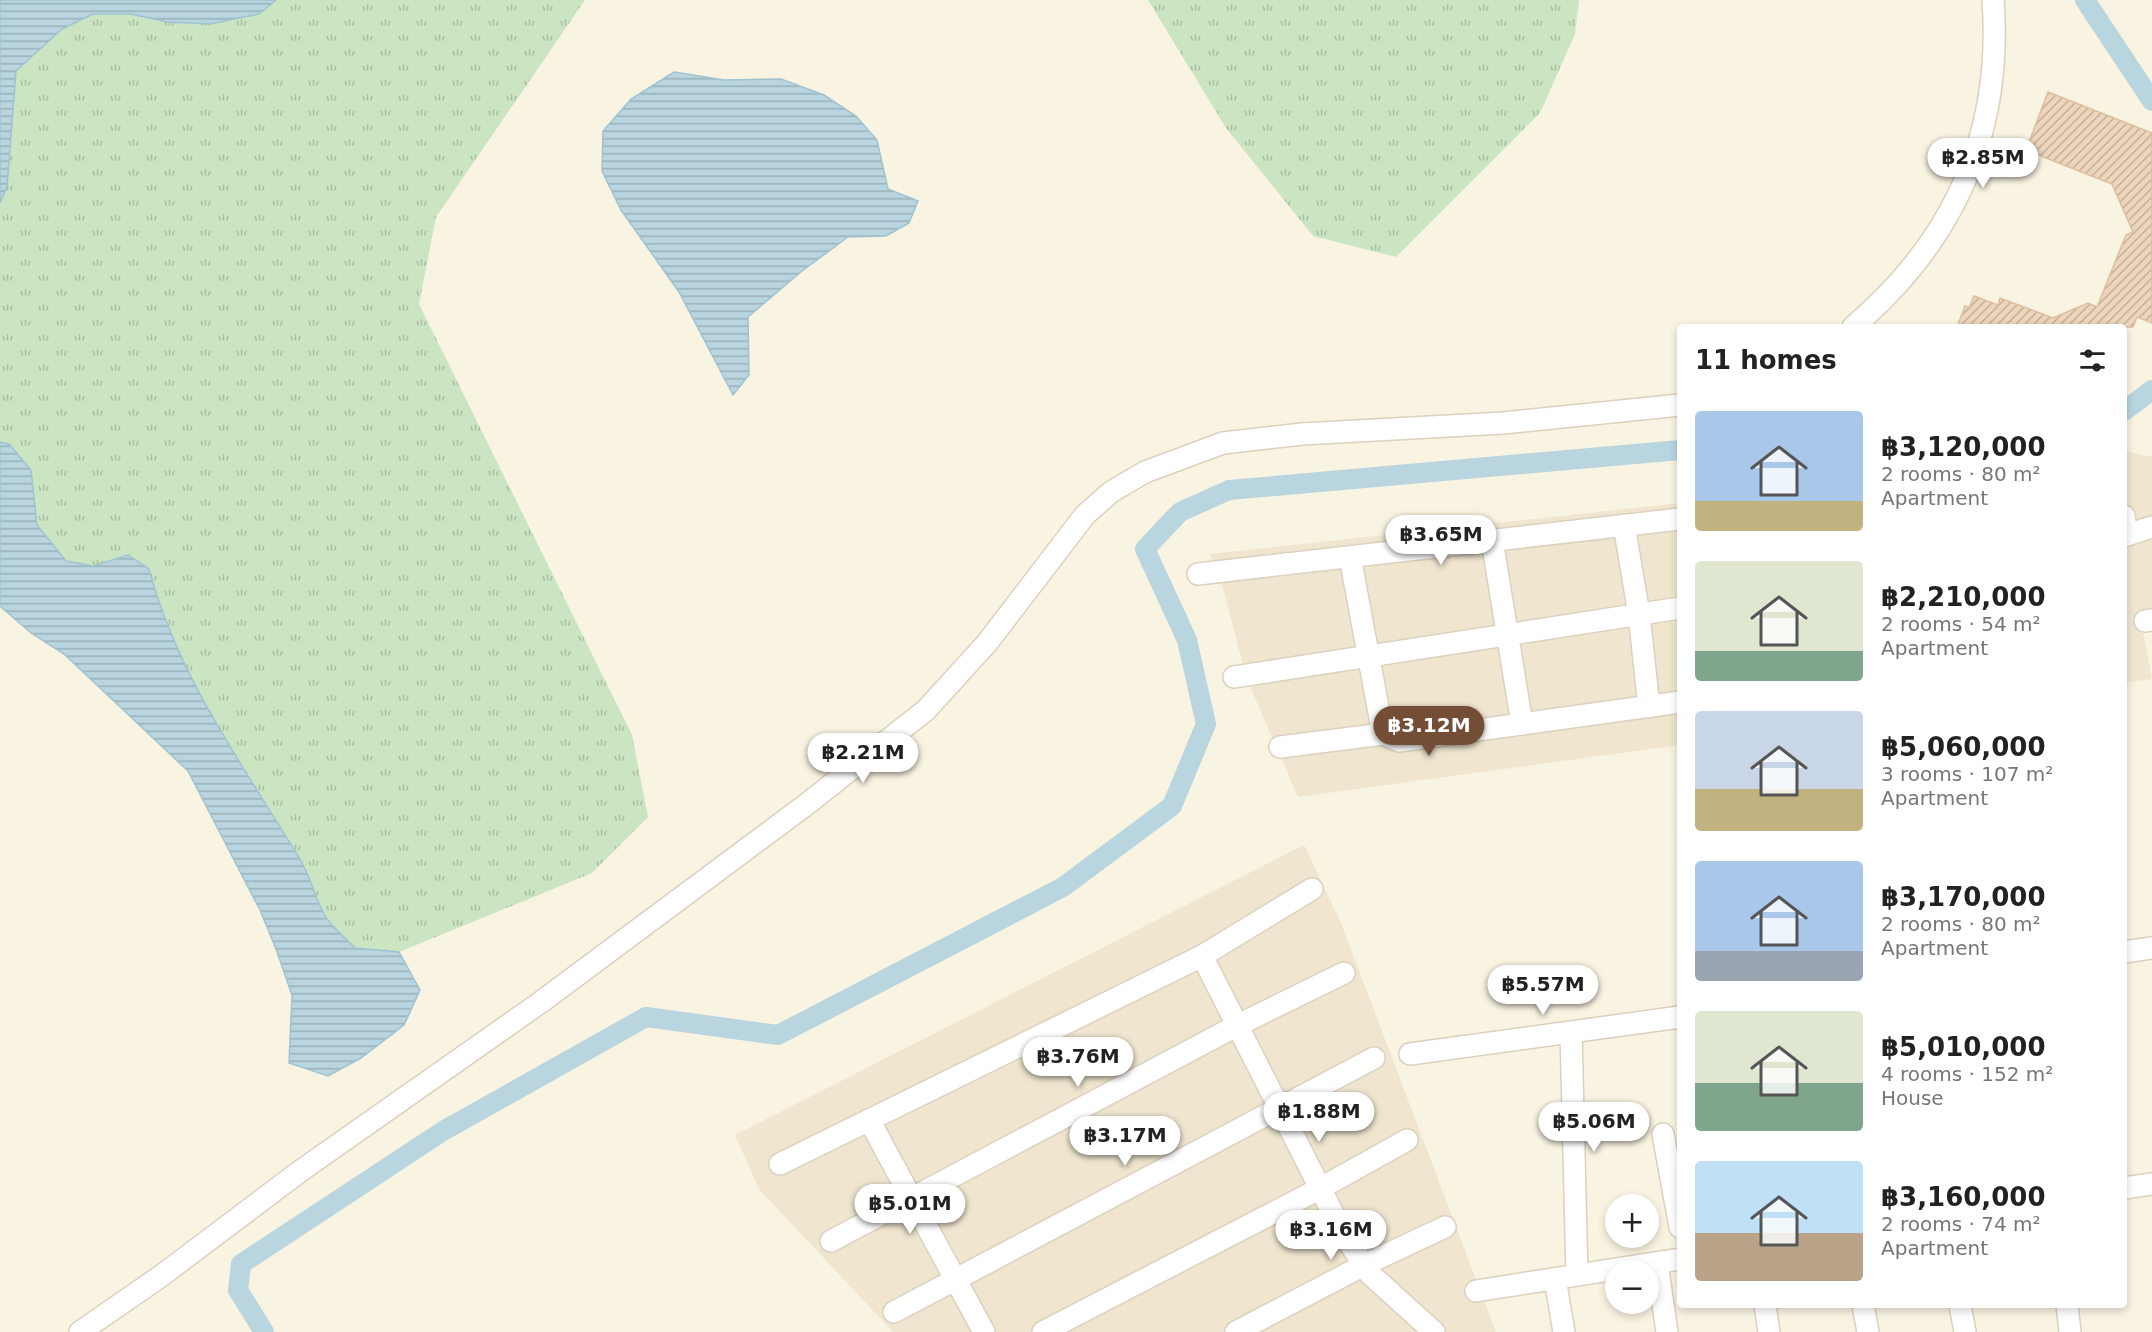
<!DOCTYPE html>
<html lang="en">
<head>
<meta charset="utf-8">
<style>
  :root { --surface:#fff; --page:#f2f2f2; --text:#222; --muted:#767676; --accent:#744d37 }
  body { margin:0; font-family:"DejaVu Sans",sans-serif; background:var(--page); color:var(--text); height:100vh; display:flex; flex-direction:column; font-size:22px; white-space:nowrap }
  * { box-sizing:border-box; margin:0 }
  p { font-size:20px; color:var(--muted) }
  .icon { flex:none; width:33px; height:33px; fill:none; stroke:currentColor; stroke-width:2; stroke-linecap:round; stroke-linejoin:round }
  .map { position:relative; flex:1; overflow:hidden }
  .side { position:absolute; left:1677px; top:324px; width:450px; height:984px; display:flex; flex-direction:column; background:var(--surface); border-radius:6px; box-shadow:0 3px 9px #0003 }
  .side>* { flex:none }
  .controls { position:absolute; left:1605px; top:1194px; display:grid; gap:12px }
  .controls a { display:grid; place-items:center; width:54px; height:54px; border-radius:50%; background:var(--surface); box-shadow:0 3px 9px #0003; font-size:30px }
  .price { position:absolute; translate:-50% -51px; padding:0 14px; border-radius:21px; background:#fff; color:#222; font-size:20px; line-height:39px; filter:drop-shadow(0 2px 3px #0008) }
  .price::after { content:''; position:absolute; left:50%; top:36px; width:18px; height:14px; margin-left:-9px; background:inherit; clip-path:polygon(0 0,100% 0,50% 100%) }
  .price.current { background:var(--accent); color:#fff }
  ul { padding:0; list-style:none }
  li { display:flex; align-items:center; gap:18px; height:150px; padding:0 18px }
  li span { display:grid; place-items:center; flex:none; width:168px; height:120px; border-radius:6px; color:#555 }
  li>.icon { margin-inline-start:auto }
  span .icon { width:72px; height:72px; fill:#fffc; stroke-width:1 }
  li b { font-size:26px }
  h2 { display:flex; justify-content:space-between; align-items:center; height:72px; padding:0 18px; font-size:26px }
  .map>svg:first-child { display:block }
  .residential { fill:#f0e6d0 }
  .grass { fill:url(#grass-tufts) }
  .water { fill:url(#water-rules); stroke:#9fc3d1; stroke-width:1.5 }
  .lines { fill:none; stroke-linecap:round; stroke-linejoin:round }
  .canal { stroke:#b8d5e0; stroke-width:20 }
  .building { fill:url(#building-hatch); stroke:#ddbe9e; stroke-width:1.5 }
  .minor-casing { stroke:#dcd0be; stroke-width:24 }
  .minor { stroke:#fff; stroke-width:21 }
</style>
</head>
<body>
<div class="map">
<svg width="2152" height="1332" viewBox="0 0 2152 1332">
  <defs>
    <pattern id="grass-tufts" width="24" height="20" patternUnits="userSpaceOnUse" patternTransform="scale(1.5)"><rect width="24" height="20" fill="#cbe5c2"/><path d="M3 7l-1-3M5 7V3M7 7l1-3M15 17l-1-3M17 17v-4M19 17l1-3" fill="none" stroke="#a9bda0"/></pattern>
    <pattern id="water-rules" width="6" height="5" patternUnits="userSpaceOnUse" patternTransform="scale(1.5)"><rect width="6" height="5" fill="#b8d5e0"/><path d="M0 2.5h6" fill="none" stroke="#9ab0b8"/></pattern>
    <pattern id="building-hatch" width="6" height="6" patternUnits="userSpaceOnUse" patternTransform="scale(1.5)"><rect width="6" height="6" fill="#ecd5bb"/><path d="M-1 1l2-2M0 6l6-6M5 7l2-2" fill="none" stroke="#c3b09a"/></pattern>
  </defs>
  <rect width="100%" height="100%" fill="#f9f3e1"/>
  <!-- residential -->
  <g class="residential">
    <polygon points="2124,451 2152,457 2152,608 2139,610 2152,679 2124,683"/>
    <polygon points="1680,503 1680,745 1298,797 1246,677 1219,573 1210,554"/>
    <polygon points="1304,845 1341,923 1496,1332 893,1332 759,1189 735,1135"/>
  </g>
  <!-- grass -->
  <g class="grass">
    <path d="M 276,0 L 585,0 L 436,217 L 419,304 L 632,735 L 648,817 L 592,873 L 399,952 L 355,948 C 346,938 331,927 324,914 C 314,896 310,874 298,856 C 241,762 178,677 149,569 L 128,555 L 93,566 L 66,561 L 37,525 L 31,470 L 9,444 L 0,442 L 0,203 L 7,187 L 16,71 L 62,29 L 93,14 L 131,14 L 167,22 L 210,24 L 259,14 Z"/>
    <polygon points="1148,0 1579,0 1575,34 1540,113 1396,257 1313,236 1226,128"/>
  </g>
  <!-- water -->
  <g class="water">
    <polygon points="0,0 276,0 259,14 210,24 167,22 131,14 93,14 62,29 16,71 7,187 0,203"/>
    <polygon points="674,72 724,80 781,79 824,95 856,116 877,140 888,189 918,201 909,223 886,236 848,237 802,271 748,317 749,375 733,395 679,292 621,210 602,171 603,131 631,99"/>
    <path d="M 0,442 L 9,444 L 31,470 L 37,525 L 66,561 L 93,566 L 128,555 L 149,569 C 178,677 241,762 298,856 C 310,874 314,896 324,914 C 331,927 346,938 355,948 L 399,952 L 420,990 L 404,1025 L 361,1058 L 328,1076 L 289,1063 L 292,995 L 276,949 L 260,910 L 188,771 L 64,654 L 31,633 L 0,606 Z"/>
  </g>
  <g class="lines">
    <!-- canal -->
    <g class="canal">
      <polyline points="2085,0 2152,101"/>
      <polyline points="2124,411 2152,390"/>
      <polyline points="264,1332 238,1290 241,1264 443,1131 646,1017 778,1035 1063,887 1172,806 1206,724 1187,640 1145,549 1180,512 1229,490 1680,450"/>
    </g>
  </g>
  <!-- building -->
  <polygon class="building" points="2048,92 2152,133 2152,323 2137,317 2133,327 1957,327 1965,306 1969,308 1974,296 1998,305 2000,298 2053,318 2088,303 2097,307 2126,235 2133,232 2112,184 2026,150"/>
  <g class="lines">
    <!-- minor casing -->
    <g class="minor-casing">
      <g id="minor">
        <path d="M 1853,327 C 1954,241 2003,133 1993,0"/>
        <polyline points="2124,516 2127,535"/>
        <polyline points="1624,525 1639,614 1649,707"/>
        <polyline points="2124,536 2152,527"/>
        <polyline points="1492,540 1522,724"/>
        <polyline points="1350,557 1383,734 1399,741 1680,702"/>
        <polyline points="1198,574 1680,519"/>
        <polyline points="2145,621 2152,620"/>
        <polyline points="1234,677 1680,608"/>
        <polyline points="1280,747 1383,734"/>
        <polyline points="2124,952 2152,948"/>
        <polyline points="1202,956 1344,1235 1370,1274 1434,1332"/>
        <polyline points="1571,1032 1577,1275"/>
        <polyline points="1410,1054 1680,1017"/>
        <polyline points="869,1120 984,1332"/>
        <polyline points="1663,1134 1680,1227"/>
        <polyline points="780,1164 1202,956 1312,889"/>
        <polyline points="2124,1188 2152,1184"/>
        <polyline points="831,1241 1238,1025 1344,973"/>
        <polyline points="1657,1263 1667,1332"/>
        <polyline points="1555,1279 1564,1332"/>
        <polyline points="1476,1291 1680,1259"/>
        <polyline points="1765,1305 1769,1332"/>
        <polyline points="1863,1305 1868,1332"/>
        <polyline points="1960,1305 1965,1332"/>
        <polyline points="2067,1305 2070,1332"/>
        <polyline points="894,1312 1374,1058"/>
        <polyline points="80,1332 161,1276 299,1172 541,1002 807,804 926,710 987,643 1085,515 1111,492 1145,472 1223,443 1302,434 1503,423 1680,405"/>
        <polyline points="1043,1332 1321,1188 1407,1140"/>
        <polyline points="1236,1332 1364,1265 1445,1227"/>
      </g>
    </g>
    <!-- minor -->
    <use href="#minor" class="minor"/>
  </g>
</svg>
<div class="controls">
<a>+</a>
<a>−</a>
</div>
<b class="price" style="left:1983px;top:189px">฿2.85M</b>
<b class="price" style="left:1441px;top:566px">฿3.65M</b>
<b class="price current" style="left:1429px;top:757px">฿3.12M</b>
<b class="price" style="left:863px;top:784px">฿2.21M</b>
<b class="price" style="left:1543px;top:1016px">฿5.57M</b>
<b class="price" style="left:1078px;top:1088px">฿3.76M</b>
<b class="price" style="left:1319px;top:1143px">฿1.88M</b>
<b class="price" style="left:1594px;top:1153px">฿5.06M</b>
<b class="price" style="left:1125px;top:1167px">฿3.17M</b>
<b class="price" style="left:910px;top:1235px">฿5.01M</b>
<b class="price" style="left:1331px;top:1261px">฿3.16M</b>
<section class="side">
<h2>11 homes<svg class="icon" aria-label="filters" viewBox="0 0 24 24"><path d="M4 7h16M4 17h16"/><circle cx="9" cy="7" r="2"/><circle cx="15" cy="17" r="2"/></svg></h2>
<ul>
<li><span style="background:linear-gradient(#a9c7e8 75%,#c2b280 0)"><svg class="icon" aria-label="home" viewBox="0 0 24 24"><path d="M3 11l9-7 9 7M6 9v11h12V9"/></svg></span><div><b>฿3,120,000</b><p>2 rooms · 80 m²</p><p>Apartment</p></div></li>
<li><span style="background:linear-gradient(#dfe7d0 75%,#7fa58c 0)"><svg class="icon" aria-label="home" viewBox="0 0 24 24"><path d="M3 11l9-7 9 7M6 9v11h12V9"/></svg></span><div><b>฿2,210,000</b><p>2 rooms · 54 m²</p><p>Apartment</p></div></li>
<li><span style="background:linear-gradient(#c9d6e8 65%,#c2b280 0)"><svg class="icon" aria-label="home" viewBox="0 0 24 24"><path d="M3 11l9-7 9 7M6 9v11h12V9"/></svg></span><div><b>฿5,060,000</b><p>3 rooms · 107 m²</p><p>Apartment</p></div></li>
<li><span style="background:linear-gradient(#a9c7e8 75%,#9aa5b1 0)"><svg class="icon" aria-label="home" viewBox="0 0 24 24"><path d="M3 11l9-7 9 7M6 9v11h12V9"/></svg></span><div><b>฿3,170,000</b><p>2 rooms · 80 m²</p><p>Apartment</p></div></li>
<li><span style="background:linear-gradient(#dfe7d0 60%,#7fa58c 0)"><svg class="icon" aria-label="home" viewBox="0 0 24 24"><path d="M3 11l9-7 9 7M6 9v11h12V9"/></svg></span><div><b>฿5,010,000</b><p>4 rooms · 152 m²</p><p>House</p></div></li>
<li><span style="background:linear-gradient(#bfe0f5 60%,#b9a48a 0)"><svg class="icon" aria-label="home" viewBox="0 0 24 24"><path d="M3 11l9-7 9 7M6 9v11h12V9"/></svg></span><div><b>฿3,160,000</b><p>2 rooms · 74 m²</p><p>Apartment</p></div></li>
</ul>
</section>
</div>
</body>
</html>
